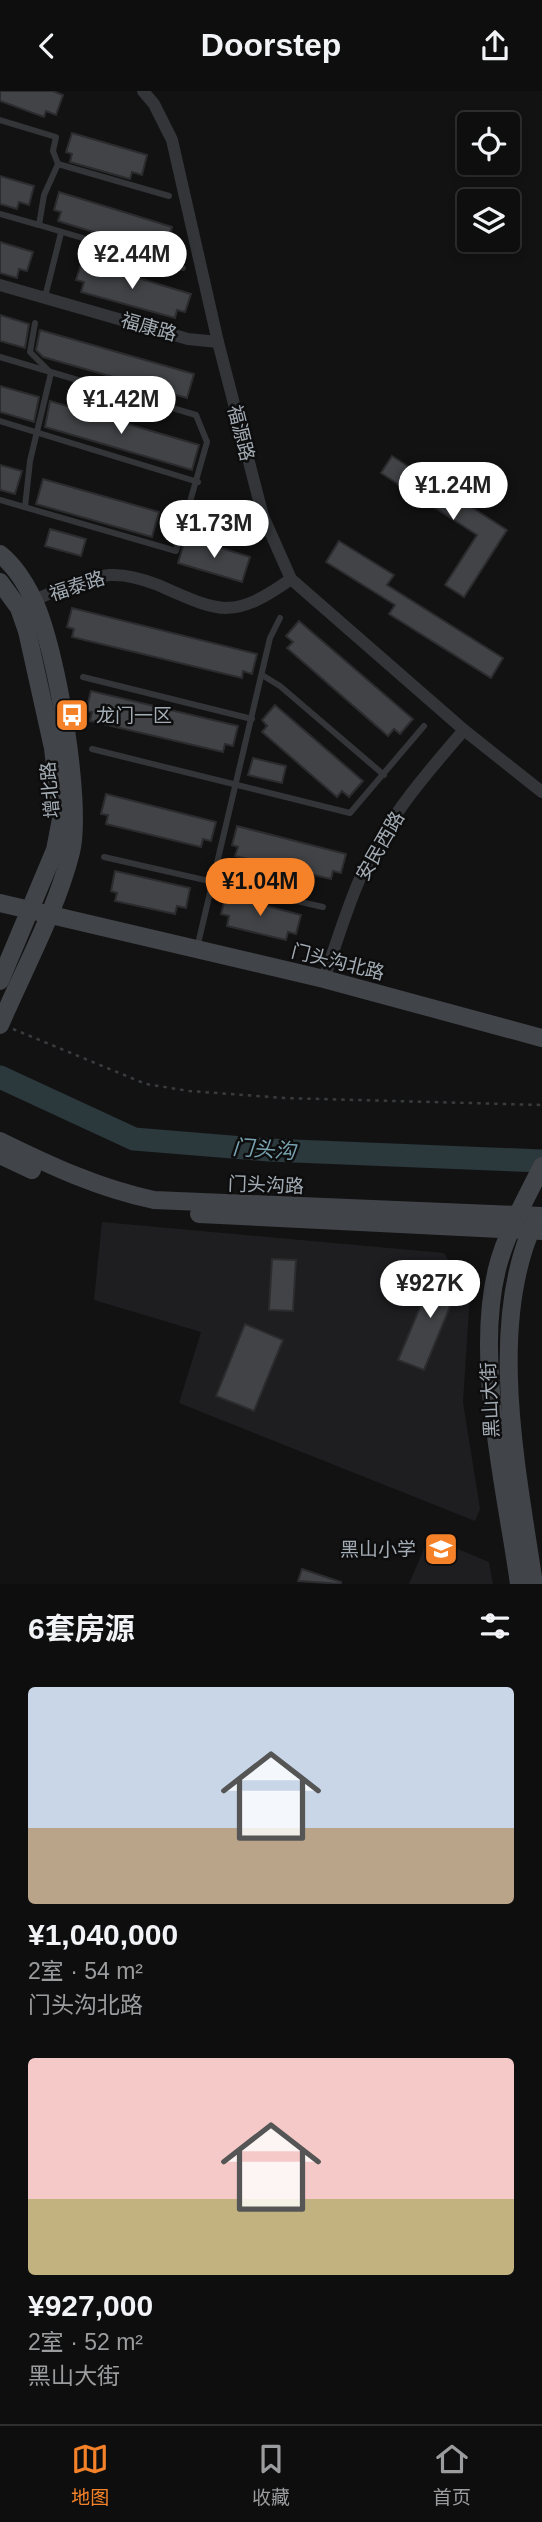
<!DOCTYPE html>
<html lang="zh">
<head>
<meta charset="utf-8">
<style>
  :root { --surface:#0e0e0e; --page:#171717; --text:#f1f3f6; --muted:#9b9c9e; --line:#2e2e2e; --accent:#f58228 }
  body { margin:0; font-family:Helvetica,"Noto Sans SC",sans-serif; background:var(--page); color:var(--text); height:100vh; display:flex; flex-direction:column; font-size:26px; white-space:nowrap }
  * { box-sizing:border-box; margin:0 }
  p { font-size:23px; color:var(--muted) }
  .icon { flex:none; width:38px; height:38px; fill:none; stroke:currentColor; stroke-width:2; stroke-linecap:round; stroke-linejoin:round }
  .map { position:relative; height:1493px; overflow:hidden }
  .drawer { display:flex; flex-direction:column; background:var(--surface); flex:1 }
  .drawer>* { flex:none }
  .buttons { position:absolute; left:457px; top:21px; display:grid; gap:14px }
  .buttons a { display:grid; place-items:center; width:63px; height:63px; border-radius:7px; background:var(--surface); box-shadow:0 4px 10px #0003,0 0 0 2px var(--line); font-size:35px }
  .price { position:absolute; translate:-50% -60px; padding:0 16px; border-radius:24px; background:#fff; color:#222; font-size:23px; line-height:46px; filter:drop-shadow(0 2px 4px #0008) }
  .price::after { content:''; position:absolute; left:50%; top:42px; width:21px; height:16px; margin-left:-10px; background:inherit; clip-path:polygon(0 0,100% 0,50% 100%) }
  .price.selected { background:var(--accent); color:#111 }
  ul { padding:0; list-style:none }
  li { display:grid; align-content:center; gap:14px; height:371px; padding:0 28px }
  li span { display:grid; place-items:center; height:217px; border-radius:7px; color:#555 }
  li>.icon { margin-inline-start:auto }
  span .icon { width:126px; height:126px; fill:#fffc; stroke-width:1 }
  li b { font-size:30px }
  h2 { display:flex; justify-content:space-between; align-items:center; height:84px; padding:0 28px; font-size:30px }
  header { display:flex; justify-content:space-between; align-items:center; height:91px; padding:0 28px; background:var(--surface); font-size:32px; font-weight:700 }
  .dock { display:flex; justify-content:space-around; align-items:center; height:98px; border-top:2px solid var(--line); background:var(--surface); font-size:19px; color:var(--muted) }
  .dock a { display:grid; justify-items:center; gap:4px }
  .dock .selected { color:var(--accent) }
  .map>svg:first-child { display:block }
  .built { fill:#1e1e20 }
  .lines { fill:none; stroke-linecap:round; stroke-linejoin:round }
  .river { stroke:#2b383c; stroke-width:23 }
  .building { fill:#414346; stroke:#2c2c2f; stroke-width:2 }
  .path { stroke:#393c3f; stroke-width:2.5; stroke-dasharray:3.5 5; stroke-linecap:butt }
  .lane { stroke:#333538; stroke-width:6 }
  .street { stroke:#333538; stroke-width:12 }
  .secondary { stroke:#414448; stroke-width:18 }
  .labels { text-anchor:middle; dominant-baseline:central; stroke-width:5; stroke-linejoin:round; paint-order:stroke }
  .street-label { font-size:19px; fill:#a3acb4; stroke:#0d0d0e }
  .poi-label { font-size:19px; fill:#a3acb4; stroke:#0d0d0e; text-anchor:start }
  .water-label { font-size:21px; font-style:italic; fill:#78a3b0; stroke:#0d0d0e }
</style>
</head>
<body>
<header><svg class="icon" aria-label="back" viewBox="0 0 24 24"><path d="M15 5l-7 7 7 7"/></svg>Doorstep<svg class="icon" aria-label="share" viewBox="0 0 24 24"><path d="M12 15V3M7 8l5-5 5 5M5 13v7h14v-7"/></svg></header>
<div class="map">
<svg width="542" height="1493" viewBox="0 0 542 1493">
  <rect width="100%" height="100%" fill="#121213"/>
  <!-- built -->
  <g class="built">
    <polygon points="102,1131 444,1162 470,1203 463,1311 480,1418 475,1430 179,1312 201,1241 94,1209"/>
    <polygon points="429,1446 489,1471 493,1493 409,1493"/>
  </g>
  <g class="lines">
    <!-- river -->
    <polyline class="river" points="0,986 134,1048 269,1059 542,1070"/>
  </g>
  <!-- building -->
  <g class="building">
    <polygon points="0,0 53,0 63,4 56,24 46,20 44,26 0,10"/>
    <polygon points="72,42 147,64 142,84 132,81 130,88 70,71 72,63 66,61"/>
    <polygon points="0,85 34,95 29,114 19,111 17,118 0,113"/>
    <polygon points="59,101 172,136 167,154 158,151 155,160 58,130 61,121 54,119"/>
    <polygon points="0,151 33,161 27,180 19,178 17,187 0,182"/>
    <polygon points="82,170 191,203 185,221 177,219 175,227 81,201 84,191 76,189"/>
    <polygon points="0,224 29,233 25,257 0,250"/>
    <polygon points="40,239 194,283 187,307 43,266 36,259"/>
    <polygon points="0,295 39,306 34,331 0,321"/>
    <polygon points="50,310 199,354 192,379 45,336"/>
    <polygon points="392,365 507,439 464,506 445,494 477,444 381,382"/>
    <polygon points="0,374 22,380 15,403 0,399"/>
    <polygon points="43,388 159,421 152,446 36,413"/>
    <polygon points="50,438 86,448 81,465 45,455"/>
    <polygon points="186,446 250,466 242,491 178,472"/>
    <polygon points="339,450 394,484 387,494 503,567 491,587 389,523 395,514 326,471"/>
    <polygon points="72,517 257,563 252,583 243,580 242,587 72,546 74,538 67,536"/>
    <polygon points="299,530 413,628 400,643 394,638 388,645 287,557 293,551 286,545"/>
    <polygon points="91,600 238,635 233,655 225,653 223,661 90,630 92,621 86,620"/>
    <polygon points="275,614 363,690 349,706 342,700 337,706 262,641 267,635 262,629"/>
    <polygon points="253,667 286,675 282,692 248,684"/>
    <polygon points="106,703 216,731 211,750 203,748 201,756 106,733 108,724 101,723"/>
    <polygon points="237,735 346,763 341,782 333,780 331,788 235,765 238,756 232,754"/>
    <polygon points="115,780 190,797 186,817 177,815 175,823 115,810 117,802 111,800"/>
    <polygon points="226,804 301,824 296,843 288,841 286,849 227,835 229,825 221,823"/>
    <polygon points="272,1168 296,1169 293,1220 269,1219"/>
    <polygon points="436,1178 461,1189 424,1279 398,1269"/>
    <polygon points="245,1233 283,1249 254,1320 216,1305"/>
    <polygon points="302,1478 341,1491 341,1493 298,1490"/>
  </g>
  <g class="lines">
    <!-- path -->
    <polyline class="path" points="13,938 146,993 189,1000 284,1007 542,1014"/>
    <!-- lane -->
    <g class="lane">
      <polyline points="0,29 56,46 53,60 58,73 169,105"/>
      <polyline points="58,73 44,104 39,134 183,177"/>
      <polyline points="0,123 39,134"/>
      <polyline points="45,206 61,142"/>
      <polyline points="0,266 196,324 207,351 176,460 0,409"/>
      <polyline points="0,330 198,391"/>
      <polyline points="25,416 30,370 51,282 30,261 35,232"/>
      <polyline points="262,584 280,595 384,684"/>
      <polyline points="83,586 252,628"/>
      <polyline points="92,658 350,722 424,635"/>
      <polyline points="104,766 323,816"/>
      <polyline points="197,857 270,547 280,527"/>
    </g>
    <!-- street -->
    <g class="street">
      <polyline points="143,0 154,13 172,49 218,251 263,425 291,488 464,639 542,701"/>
      <polyline points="0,194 188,248 218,251"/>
      <path d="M 28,512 C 53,501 83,486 110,484 C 127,483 143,488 158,494 C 221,522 233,529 291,488"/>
      <path d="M 324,888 C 335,856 345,823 358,792 C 382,734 423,686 464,639"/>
    </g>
    <!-- secondary -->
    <g class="secondary">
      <path d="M 0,463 C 15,475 26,493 34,510 C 56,556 83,712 71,761 C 56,820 24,878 0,934"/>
      <polyline points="0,491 19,517 27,540 53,657 61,728 55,759 0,890"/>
      <polyline points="0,812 324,888 542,947"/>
      <path d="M 0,1050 C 51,1075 98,1097 154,1109 L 542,1125"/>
      <polyline points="0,1064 32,1079"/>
      <polyline points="199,1123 542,1140"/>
      <path d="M 519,1493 C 506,1398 474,1271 497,1178 C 506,1142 526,1108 542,1075"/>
      <path d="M 534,1493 C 518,1383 485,1232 536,1128"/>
    </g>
  </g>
  <!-- icons -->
  <defs>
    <g id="bus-square" transform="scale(1.75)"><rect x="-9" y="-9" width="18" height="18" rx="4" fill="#f58228" stroke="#0d0d0e"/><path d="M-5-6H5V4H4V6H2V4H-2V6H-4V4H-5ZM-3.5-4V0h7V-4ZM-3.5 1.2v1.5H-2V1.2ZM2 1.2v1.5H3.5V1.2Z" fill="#fff"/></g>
    <g id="school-square" transform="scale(1.75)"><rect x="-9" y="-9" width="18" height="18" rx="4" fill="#f58228" stroke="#0d0d0e"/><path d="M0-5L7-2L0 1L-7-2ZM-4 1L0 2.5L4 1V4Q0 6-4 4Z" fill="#fff"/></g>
  </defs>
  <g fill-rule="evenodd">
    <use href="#bus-square" x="72" y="624"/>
    <use href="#school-square" x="441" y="1458"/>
  </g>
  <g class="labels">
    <!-- street labels -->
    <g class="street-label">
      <text transform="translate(149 236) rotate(16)">福康路</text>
      <text transform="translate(241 342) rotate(76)">福源路</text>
      <text transform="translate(77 495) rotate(-18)">福泰路</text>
      <text transform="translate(50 699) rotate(-95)">增北路</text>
      <text transform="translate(380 755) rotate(-60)">安民西路</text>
      <text transform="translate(338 871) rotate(14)">门头沟北路</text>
      <text transform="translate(266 1094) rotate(2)">门头沟路</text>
      <text transform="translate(490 1309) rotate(-93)">黑山大街</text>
    </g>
    <!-- poi labels -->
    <g class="poi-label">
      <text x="96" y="624">龙门一区</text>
      <text x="416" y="1458" text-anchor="end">黑山小学</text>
    </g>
    <!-- water labels -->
    <g class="water-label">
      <text transform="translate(264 1058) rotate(4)">门头沟</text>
    </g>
  </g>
</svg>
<div class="buttons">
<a><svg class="icon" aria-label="locate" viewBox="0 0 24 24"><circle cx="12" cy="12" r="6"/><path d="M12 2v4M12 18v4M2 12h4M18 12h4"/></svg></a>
<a><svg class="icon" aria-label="layers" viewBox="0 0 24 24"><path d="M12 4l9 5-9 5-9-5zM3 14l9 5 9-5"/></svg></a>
</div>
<b class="price" style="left:132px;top:200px">¥2.44M</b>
<b class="price" style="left:121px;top:345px">¥1.42M</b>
<b class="price" style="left:453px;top:431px">¥1.24M</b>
<b class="price" style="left:214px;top:469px">¥1.73M</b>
<b class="price selected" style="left:260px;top:827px">¥1.04M</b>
<b class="price" style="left:430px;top:1229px">¥927K</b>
</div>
<section class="drawer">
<h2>6套房源<svg class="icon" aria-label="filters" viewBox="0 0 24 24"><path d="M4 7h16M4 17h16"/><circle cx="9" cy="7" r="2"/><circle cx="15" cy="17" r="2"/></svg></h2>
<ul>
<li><span style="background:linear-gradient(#c9d6e8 65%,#b9a48a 0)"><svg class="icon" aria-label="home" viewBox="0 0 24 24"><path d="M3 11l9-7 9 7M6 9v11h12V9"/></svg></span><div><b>¥1,040,000</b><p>2室 · 54 m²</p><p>门头沟北路</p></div></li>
<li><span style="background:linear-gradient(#f6c9c9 65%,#c2b280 0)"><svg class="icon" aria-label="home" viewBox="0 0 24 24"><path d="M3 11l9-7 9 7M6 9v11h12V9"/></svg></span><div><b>¥927,000</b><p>2室 · 52 m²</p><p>黑山大街</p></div></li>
</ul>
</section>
<nav class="dock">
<a class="selected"><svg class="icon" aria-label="map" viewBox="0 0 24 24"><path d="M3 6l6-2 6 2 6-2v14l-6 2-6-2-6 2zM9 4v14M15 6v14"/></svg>地图</a>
<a><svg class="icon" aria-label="saved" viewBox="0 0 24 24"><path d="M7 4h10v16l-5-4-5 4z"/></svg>收藏</a>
<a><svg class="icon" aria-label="home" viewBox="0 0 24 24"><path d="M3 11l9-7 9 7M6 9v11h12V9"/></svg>首页</a>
</nav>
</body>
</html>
